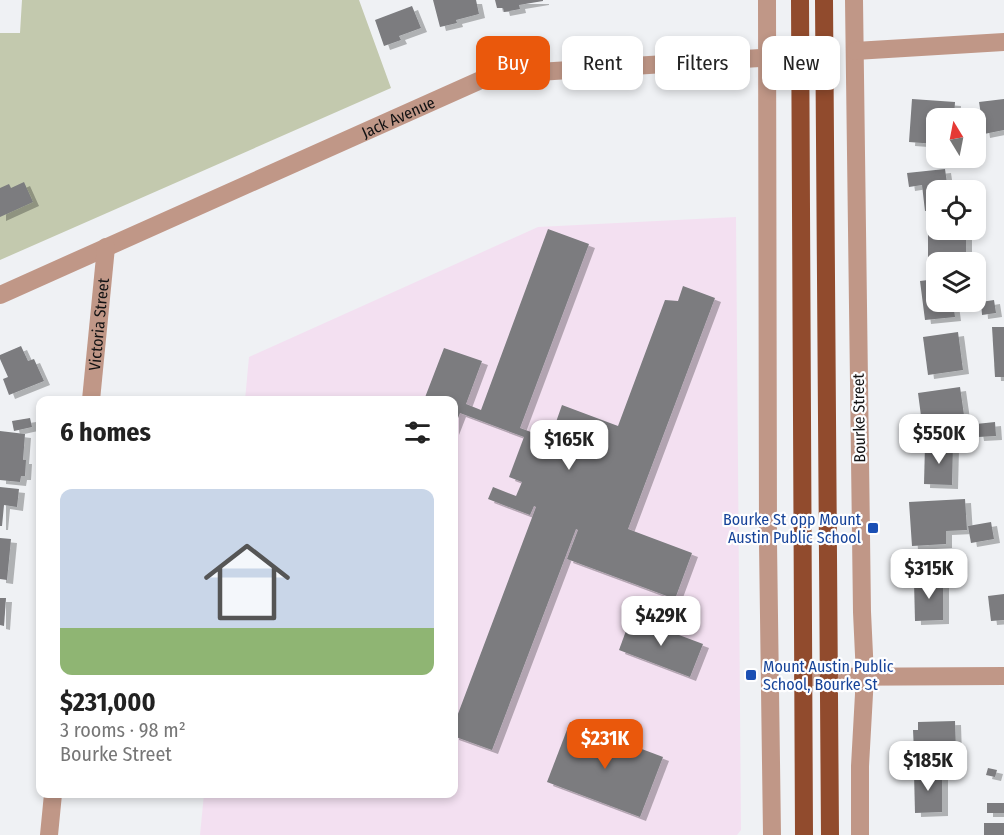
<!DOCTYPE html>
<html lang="en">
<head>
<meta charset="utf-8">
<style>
  :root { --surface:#fff; --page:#f6f6f6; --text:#222; --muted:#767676; --accent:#ea580c }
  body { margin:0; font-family:"Fira Sans Condensed",sans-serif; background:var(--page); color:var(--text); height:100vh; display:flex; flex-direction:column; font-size:22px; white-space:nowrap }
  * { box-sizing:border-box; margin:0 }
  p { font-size:20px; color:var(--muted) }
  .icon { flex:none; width:33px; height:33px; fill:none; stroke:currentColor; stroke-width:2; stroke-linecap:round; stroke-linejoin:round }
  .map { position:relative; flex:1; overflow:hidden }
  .drawer { position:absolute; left:36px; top:396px; width:422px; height:402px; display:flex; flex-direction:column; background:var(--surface); border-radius:12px; box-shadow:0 3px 9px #0003 }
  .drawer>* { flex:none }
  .guide { position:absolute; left:476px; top:36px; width:438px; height:54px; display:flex; gap:12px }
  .needle { width:39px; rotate:350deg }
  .tools { position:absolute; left:926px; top:108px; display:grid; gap:12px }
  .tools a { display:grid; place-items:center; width:60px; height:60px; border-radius:12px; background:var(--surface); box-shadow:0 3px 9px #0003; font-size:30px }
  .price { position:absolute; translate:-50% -51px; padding:0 14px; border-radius:12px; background:#fff; color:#222; font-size:20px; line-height:39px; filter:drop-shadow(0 2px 3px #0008) }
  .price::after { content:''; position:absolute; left:50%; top:36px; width:18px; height:14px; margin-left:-9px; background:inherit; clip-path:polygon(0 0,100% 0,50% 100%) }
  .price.on { background:var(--accent); color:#fff }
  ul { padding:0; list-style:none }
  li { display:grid; align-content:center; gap:12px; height:318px; padding:0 24px }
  li span { display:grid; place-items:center; height:186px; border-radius:12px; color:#555 }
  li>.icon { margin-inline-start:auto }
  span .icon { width:108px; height:108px; fill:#fffc; stroke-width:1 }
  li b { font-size:26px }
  h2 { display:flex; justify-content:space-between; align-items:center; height:72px; padding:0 24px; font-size:26px }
  .chip { padding:0 21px; border-radius:12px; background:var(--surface); box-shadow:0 3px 9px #0003; font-size:21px; line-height:54px }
  .chip.on { background:var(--accent); color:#fff }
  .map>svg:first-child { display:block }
  .education { fill:#f3e0f1 }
  .green { fill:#c3c9ae }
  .building { fill:#7b7c7f; filter:url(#shadow) }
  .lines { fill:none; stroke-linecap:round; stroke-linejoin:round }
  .minor { stroke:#c09787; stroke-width:18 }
  .major { stroke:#914b2d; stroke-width:18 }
  .transit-dot { fill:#1a4fb4; stroke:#fefeff; stroke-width:2 }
  .labels { text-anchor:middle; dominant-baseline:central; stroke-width:4.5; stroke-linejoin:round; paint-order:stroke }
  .street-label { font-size:16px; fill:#121213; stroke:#fefeff }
  .transit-label { font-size:16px; fill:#164399; stroke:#fefeff; text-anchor:end }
</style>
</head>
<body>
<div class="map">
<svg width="1004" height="835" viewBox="0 0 1004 835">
  <defs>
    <filter id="shadow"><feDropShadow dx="6" dy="4" stdDeviation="0" flood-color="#0004"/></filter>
  </defs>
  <rect width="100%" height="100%" fill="#eff1f4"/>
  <!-- education -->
  <polygon class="education" points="736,217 741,830 737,835 200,835 204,794 453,794 453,400 245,400 249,357 538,227"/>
  <!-- green -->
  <polygon class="green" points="22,0 359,0 391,88 0,260 0,33 20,33"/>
  <!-- building -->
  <g class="building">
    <polygon points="433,0 476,0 479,14 456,20 457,23 440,27"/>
    <polygon points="495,0 543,0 543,1 519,5 520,9 504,12 503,8 497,8"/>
    <polygon points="412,6 421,28 399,36 401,40 384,46 375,20"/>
    <polygon points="912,99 955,102 954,118 936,118 936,144 909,142"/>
    <polygon points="1004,99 1004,130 984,134 979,102"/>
    <polygon points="945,169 948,190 936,190 936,210 925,211 922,185 909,187 907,173"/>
    <polygon points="24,182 33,202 0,217 0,188 9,184 11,188"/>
    <polygon points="928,224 936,224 936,230 966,230 966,262 928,262"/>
    <polygon points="548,229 589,244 520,428 550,439 562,405 618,426 665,300 678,301 683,286 715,298 628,529 692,553 675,599 567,559 578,530 576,529 492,750 453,736 453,727 536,507 534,506 530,515 488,499 493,487 516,496 522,482 509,477 524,437 460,413 453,431 453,400 424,400 444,348 482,361 466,404 481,410"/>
    <polygon points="936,279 936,302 953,302 955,317 925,320 920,281"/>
    <polygon points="994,300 996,313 982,315 981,302"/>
    <polygon points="992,327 1004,327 1004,377 995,377"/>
    <polygon points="958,332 963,370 928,375 923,337"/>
    <polygon points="21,346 28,361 34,359 44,381 9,395 3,379 8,377 0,359 0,355"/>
    <polygon points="960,387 967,436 941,440 940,428 923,431 918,393"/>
    <polygon points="30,418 32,427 14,431 12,421"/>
    <polygon points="995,422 996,436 978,437 976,424"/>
    <polygon points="0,431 25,434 23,460 26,460 25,476 21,476 20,482 0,480"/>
    <polygon points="925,445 953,445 952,485 924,484"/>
    <polygon points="0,487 19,489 17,507 4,505 2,526 0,526"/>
    <polygon points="965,499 967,530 946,531 946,544 912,546 909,502"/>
    <polygon points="991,522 994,539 971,543 968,526"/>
    <polygon points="0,538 11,539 7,580 0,579"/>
    <polygon points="943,580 943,620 915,621 914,581"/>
    <polygon points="1004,594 1004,620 991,621 988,596"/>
    <polygon points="0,598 6,598 4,626 0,625"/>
    <polygon points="631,617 703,644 690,677 619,650"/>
    <polygon points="955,721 956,751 914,751 913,730 918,730 918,722"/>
    <polygon points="570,722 663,757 640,817 547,782"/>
    <polygon points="988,768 997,770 995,777 986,775"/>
    <polygon points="942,772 942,812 915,813 914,773"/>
    <rect x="987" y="803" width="17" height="10"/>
    <rect x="984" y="823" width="20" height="12"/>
  </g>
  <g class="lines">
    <!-- minor -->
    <g class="minor">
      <polyline points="767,0 768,543 772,835"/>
      <polyline points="854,0 862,612 865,676 860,766 860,835"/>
      <polyline points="855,51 1004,42"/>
      <path id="s1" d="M 0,295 L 483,79 L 538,72 L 824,54"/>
      <path id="s2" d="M 91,400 L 106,247"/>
      <polyline points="803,677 1004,676"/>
      <polyline points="49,835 53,794"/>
    </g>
    <!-- major -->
    <g class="major">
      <polyline points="800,0 804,835"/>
      <polyline points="824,0 830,835"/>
    </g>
  </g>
  <!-- markers -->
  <g class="transit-dot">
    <rect x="867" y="522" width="12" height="12" rx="3"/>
    <rect x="745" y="669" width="12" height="12" rx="3"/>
  </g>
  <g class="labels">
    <!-- street labels -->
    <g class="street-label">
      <text stroke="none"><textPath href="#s1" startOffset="436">Jack Avenue</textPath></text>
      <text stroke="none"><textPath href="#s2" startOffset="76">Victoria Street</textPath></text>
      <text transform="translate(859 418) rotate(-91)">Bourke Street</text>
    </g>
    <!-- transit labels -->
    <g class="transit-label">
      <text x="861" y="519">Bourke St opp Mount<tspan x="861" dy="18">Austin Public School</tspan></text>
      <text x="763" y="666" text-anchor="start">Mount Austin Public<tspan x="763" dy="18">School, Bourke St</tspan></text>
    </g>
  </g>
</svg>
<div class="tools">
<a><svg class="needle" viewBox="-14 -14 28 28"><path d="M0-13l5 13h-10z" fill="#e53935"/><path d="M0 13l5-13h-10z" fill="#767676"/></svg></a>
<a><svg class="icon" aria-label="locate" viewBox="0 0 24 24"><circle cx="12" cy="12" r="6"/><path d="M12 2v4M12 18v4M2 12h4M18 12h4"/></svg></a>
<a><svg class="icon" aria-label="layers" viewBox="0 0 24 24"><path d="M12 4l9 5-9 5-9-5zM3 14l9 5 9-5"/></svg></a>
</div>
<b class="price" style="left:939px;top:465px">$550K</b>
<b class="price" style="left:569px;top:471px">$165K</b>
<b class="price" style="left:929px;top:600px">$315K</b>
<b class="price" style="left:661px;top:647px">$429K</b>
<b class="price on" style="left:605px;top:770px">$231K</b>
<b class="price" style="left:928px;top:792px">$185K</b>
<div class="guide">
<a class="chip on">Buy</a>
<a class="chip">Rent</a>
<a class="chip">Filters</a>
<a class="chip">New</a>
</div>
<section class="drawer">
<h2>6 homes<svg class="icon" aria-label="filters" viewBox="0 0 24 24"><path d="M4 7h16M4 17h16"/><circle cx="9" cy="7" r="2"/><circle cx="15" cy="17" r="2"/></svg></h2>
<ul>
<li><span style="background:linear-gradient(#c9d6e8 75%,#8fb573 0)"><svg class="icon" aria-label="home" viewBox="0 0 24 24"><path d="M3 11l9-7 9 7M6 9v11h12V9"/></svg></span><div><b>$231,000</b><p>3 rooms · 98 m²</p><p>Bourke Street</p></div></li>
</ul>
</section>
</div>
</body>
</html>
